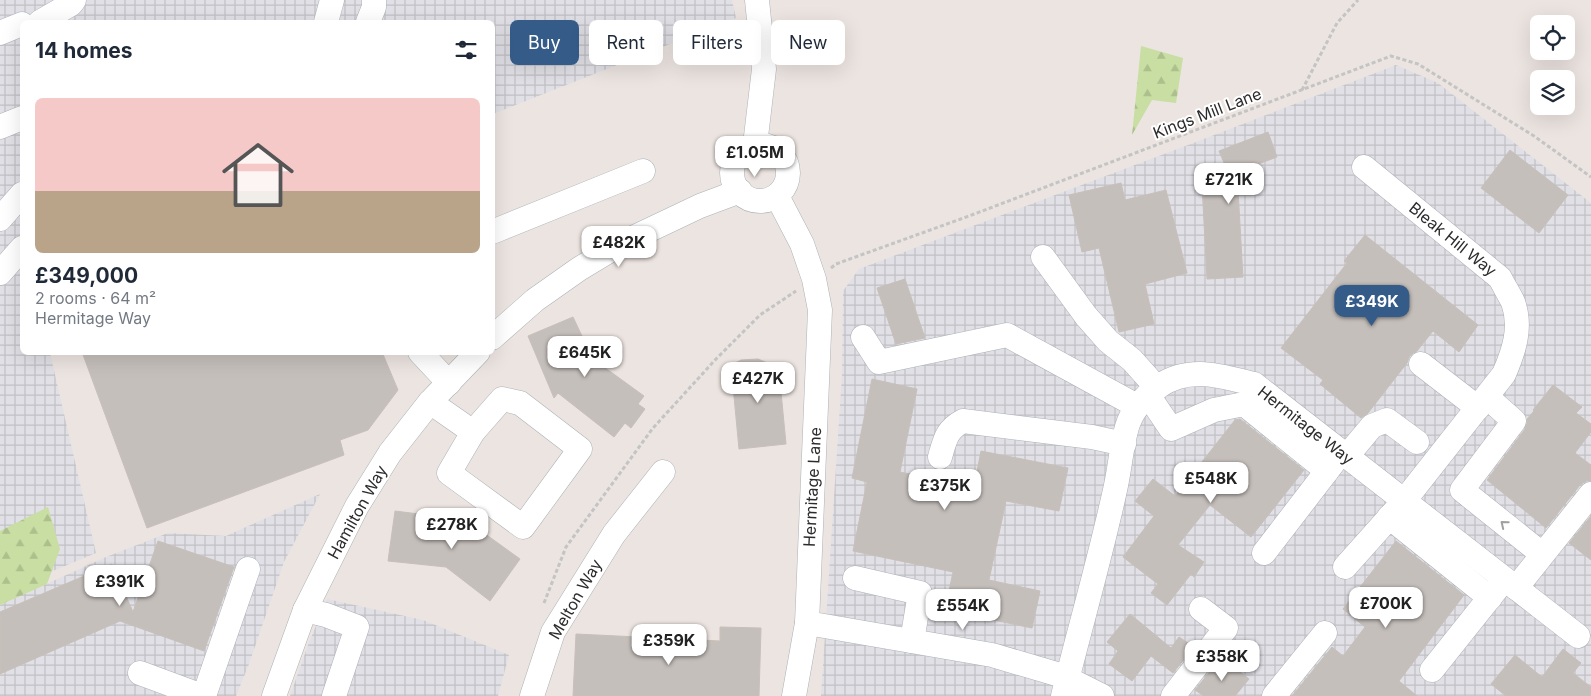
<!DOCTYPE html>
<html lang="en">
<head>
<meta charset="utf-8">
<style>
  :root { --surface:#fff; --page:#f2f2f3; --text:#1f2937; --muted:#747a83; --accent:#355b88 }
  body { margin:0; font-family:Inter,sans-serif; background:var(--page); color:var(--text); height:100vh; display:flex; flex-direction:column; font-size:19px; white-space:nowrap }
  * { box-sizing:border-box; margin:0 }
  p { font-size:16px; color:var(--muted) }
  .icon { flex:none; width:28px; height:28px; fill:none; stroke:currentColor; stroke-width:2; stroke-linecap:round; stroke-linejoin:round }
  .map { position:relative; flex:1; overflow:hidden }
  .panel { position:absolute; left:20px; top:20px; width:475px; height:335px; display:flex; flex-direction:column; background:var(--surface); border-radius:8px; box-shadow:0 5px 20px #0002 }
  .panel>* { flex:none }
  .guide { position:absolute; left:510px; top:20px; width:475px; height:45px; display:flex; gap:10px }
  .tools { position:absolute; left:1530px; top:15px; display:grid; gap:10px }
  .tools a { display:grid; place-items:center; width:45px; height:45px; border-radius:8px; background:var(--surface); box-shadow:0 5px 20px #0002; font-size:25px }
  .price { position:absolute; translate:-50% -42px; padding:0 11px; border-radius:10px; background:#fff; color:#222; font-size:16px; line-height:32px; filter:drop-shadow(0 1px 2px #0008) }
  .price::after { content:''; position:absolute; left:50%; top:30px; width:15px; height:11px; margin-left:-8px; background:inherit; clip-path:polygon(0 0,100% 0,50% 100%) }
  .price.current { background:var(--accent); color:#fff }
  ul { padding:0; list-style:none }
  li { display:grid; align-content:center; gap:10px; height:265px; padding:0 15px }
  li span { display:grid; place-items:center; height:155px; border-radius:8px; color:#555 }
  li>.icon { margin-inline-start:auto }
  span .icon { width:90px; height:90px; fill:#fffc; stroke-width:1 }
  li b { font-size:21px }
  h2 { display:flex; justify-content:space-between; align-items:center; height:60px; padding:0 15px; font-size:21px }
  .tag { padding:0 18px; border-radius:8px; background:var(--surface); box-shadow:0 5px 20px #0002; font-size:18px; line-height:45px }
  .tag.current { background:var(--accent); color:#fff }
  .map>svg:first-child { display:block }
  .industrial { fill:url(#industrial-grid) }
  .forest { fill:url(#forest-firs) }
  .building { fill:#c5bfbb; stroke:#c8bfba }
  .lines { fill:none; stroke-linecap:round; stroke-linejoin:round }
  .minor-casing { stroke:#acb2b7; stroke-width:25 }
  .path { stroke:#c4c4c4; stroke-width:3; stroke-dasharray:4 2.5; stroke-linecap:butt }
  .minor { stroke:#fff; stroke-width:24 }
  .oneway { stroke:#a0a0a0 }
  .labels { text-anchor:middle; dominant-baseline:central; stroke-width:4; stroke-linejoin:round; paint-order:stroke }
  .street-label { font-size:16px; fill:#2c2c2c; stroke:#fff }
</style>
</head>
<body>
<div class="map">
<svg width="1591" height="696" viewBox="0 0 1591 696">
  <defs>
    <pattern id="industrial-grid" width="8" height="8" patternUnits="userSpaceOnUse" patternTransform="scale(1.25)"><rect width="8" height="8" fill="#e0e0e6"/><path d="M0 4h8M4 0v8" fill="none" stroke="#c0c0c5"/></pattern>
    <pattern id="forest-firs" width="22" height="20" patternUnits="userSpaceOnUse" patternTransform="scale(1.25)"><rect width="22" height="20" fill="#c8dea2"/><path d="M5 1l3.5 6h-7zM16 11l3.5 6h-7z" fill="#acbf8c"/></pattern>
  </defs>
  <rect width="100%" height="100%" fill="#ece4e0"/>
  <!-- industrial -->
  <g class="industrial">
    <polygon points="0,0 732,0 736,18 493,114 492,22 22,22 22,352 50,353 96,553 0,593"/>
    <polygon points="1396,65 1438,83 1591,203 1591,696 821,696 842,375 843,291 859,269 1196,142"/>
    <polygon points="320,494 284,562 249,664 236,696 0,696 0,605 106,557 168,533 226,536"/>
    <polygon points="327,599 423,620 509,655 498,696 290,696 308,645"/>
  </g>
  <!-- forest -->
  <g class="forest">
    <polygon points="1141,46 1183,58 1176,103 1152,100 1132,135"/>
    <polygon points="48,507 60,549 47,584 0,605 0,531"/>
  </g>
  <!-- building -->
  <g class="building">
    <polygon points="1268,132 1277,157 1237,172 1243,277 1207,279 1201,166 1225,165 1219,151"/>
    <polygon points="1510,150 1568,195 1539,233 1481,188"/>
    <polygon points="1121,183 1125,200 1166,190 1187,273 1145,284 1154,324 1119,332 1099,248 1082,252 1069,195"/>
    <polygon points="1365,235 1478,325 1459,352 1433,331 1417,351 1410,355 1407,363 1368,413 1361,418 1320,384 1323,380 1281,348 1347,263 1344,261"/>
    <polygon points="905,279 925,338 896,344 877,288"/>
    <polygon points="573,317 597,368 604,367 644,396 638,404 645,409 631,428 625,423 614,437 558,393 554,398 528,336"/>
    <polygon points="82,352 382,352 398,390 368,430 340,440 344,455 147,528"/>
    <polygon points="758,359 770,364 779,371 786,444 739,449 731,365 741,360"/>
    <polygon points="872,379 917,389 900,472 974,487 981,451 1068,468 1059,511 1006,501 989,580 1040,591 1032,628 945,610 953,572 853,551 867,482 852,478"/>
    <polygon points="1553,385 1582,407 1576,413 1591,424 1591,432 1575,453 1591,465 1591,481 1586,481 1580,485 1546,528 1487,480 1525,429 1527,423 1527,419 1534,411 1533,410"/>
    <polygon points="1240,419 1304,470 1251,537 1210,505 1178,545 1204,562 1194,577 1191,574 1167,605 1151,593 1158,584 1123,557 1154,516 1135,501 1153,479 1175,496 1235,420"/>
    <polygon points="395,511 466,520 520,559 490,601 446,567 388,561"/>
    <polygon points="1591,516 1591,560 1569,543"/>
    <polygon points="158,541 234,567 204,651 120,621 0,674 0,612 112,564 133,612"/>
    <polygon points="1396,541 1464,595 1399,681 1417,696 1292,696 1332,647 1343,656 1365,627 1343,609"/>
    <polygon points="1130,614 1171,648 1179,637 1194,647 1173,673 1151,656 1132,681 1109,664 1118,651 1107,642"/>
    <polygon points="720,627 761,628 759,696 573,696 576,634 720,641"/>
    <polygon points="1563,649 1581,663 1573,673 1591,687 1591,696 1506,696 1491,684 1515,655 1542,677"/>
    <polygon points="1229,663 1249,679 1235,696 1204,696 1195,690 1216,664 1223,670"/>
  </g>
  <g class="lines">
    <!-- minor casing -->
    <g class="minor-casing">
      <g id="minor">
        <polyline points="40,22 71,4 74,0"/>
        <polyline points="326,22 332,0"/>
        <polyline points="368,22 374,7 374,0"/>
        <polyline points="0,33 22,24"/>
        <polyline points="0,127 22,118"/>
        <polyline points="755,145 764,69 757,0"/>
        <circle cx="760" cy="173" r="28"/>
        <polyline points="777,196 802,244 814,279 820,310 807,623 794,696"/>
        <polyline points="0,219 22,194"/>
        <polyline points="492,232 643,171"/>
        <polyline points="1043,257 1086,316 1108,341 1132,360 1157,388"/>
        <polyline points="0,273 22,248"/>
        <polyline points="863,337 879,362 1007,335 1137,406"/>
        <polyline points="492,338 535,300 579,269 622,243 700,206 740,191"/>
        <polyline points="420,352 449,383"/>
        <polyline points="1421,364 1478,408"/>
        <polyline points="1148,395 1171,429 1214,410 1244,404 1327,471"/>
        <polyline points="1487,397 1514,421 1462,490 1542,554"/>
        <polygon points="502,399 520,403 580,449 523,527 449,473 473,432"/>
        <polyline points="430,402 473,432"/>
        <polyline points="1347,456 1372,426 1387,420 1417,442"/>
        <path d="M 940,457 C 945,440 946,430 963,421 L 1092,437 L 1124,444"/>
        <polyline points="1389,517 1490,598"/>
        <polyline points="1264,553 1337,458"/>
        <path d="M 1345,567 L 1404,501 L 1504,374 C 1514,351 1522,327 1513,302 C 1509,294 1504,286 1500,278 L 1364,167"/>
        <polyline points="855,578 920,593 912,641"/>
        <polyline points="1516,588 1591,494"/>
        <polyline points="305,610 326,615 357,627 334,696"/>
        <polyline points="807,623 992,655 1060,675 1102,696"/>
        <polyline points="1432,670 1499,586"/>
        <polyline points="140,673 202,696"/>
        <polyline points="204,696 248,569"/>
        <polyline points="274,696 305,610 357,506 390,453 430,402 478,352"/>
        <polyline points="532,696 553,632 614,534 663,472"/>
        <path d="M 1063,696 C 1080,627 1100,559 1115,490 C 1120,469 1121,447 1127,427 C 1132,410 1145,396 1159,386 C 1190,365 1221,376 1254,384 L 1578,636"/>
        <polyline points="1173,696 1226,628 1201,609"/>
        <polyline points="1274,696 1325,633"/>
      </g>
    </g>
    <!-- path -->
    <g class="path">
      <polyline points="1302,90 1337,23 1358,0"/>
      <polyline points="831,268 836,264 969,216 1391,56 1418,64 1534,136 1591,177"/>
      <polyline points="544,603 566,547 653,428 716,359 760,315 796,291"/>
    </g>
    <!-- minor -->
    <use href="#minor" class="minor"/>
  </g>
  <!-- one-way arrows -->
  <defs><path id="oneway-chevron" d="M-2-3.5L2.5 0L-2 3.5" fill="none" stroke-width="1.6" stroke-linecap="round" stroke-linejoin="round" transform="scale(1.25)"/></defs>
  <use class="oneway" href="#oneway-chevron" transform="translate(1504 524) rotate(-141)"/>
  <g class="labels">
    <!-- street labels -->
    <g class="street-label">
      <text transform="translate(1207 113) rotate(-21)">Kings Mill Lane</text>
      <text transform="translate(1453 239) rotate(39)">Bleak Hill Way</text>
      <text transform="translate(1306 425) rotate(38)">Hermitage Way</text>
      <text transform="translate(812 487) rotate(-87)">Hermitage Lane</text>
      <text transform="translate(357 512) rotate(-61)">Hamilton Way</text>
      <text transform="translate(575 599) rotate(-60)">Melton Way</text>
    </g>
  </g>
</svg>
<div class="tools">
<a><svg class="icon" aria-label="locate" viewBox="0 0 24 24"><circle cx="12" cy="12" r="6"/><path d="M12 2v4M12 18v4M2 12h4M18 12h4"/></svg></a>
<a><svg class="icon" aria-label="layers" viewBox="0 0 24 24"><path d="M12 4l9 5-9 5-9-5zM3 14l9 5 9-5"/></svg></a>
</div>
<b class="price" style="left:755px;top:178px">£1.05M</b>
<b class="price" style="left:1229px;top:205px">£721K</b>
<b class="price" style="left:619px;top:268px">£482K</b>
<b class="price current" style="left:1372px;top:327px">£349K</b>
<b class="price" style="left:585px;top:378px">£645K</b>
<b class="price" style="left:758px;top:404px">£427K</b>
<b class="price" style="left:1211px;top:504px">£548K</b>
<b class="price" style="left:945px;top:511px">£375K</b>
<b class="price" style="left:452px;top:550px">£278K</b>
<b class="price" style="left:120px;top:607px">£391K</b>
<b class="price" style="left:1386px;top:629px">£700K</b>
<b class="price" style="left:963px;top:631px">£554K</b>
<b class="price" style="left:669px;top:666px">£359K</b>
<b class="price" style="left:1222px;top:682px">£358K</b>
<div class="guide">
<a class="tag current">Buy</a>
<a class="tag">Rent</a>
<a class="tag">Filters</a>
<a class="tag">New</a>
</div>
<section class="panel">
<h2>14 homes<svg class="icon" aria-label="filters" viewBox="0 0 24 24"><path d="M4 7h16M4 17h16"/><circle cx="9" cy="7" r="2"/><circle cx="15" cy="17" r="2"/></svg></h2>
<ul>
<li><span style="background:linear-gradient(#f6c9c9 60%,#b9a48a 0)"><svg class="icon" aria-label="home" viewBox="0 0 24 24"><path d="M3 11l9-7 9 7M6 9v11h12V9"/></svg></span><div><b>£349,000</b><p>2 rooms · 64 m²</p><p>Hermitage Way</p></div></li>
</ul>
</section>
</div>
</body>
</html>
